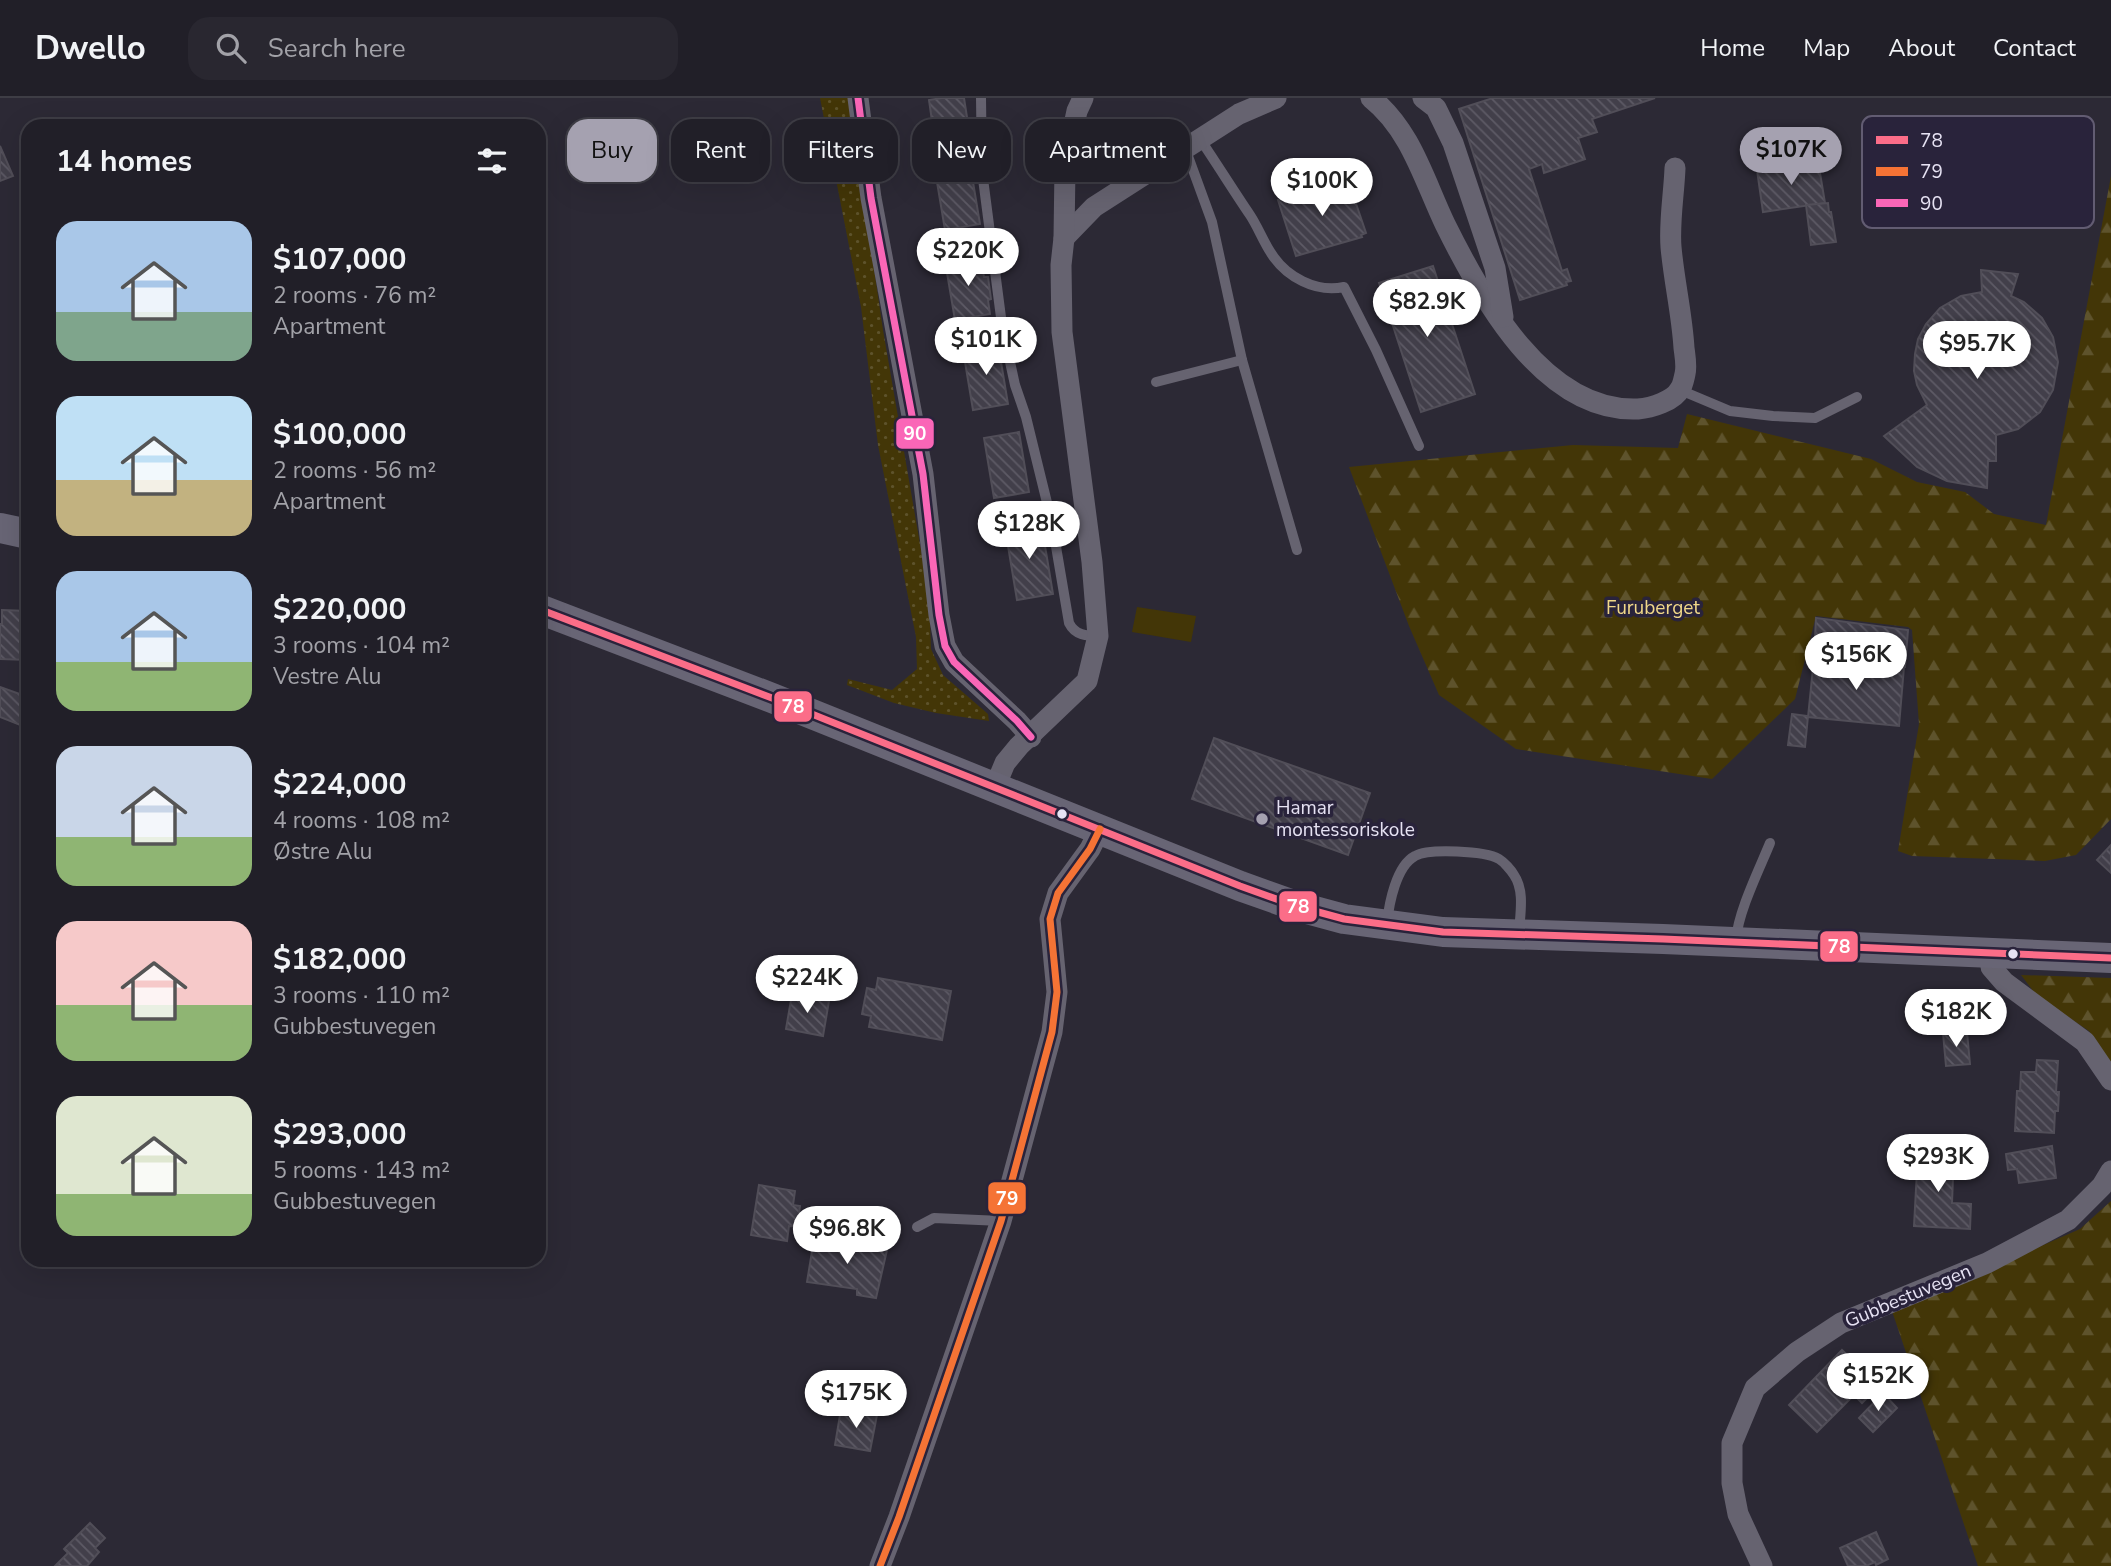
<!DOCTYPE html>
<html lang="en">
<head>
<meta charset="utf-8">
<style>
  :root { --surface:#211f28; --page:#292730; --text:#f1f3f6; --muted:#a2a2a8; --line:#3e3d45; --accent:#a5a1b0 }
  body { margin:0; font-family:"Nunito Sans",sans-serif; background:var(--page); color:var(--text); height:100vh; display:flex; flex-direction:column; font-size:26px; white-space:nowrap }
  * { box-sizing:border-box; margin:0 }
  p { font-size:23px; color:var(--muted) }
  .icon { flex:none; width:38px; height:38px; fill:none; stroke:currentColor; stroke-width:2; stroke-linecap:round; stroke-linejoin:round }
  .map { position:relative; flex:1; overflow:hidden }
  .drawer { position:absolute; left:21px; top:21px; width:525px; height:1148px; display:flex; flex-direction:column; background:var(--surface); border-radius:21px; box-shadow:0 7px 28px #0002,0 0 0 2px var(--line) }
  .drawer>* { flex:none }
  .top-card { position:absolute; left:567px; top:21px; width:665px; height:63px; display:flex; gap:14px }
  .price { position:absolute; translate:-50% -60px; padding:0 16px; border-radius:24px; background:#fff; color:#222; font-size:23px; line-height:46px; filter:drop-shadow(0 2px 4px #0008) }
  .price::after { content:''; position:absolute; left:50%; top:42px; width:21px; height:16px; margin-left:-10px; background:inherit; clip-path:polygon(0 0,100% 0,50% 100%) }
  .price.selected { background:var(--accent); color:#111 }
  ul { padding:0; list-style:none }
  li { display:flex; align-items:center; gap:21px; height:175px; padding:0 35px }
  li span { display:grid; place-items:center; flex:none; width:196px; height:140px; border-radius:21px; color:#555 }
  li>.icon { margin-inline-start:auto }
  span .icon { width:84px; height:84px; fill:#fffc; stroke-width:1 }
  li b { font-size:30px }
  h2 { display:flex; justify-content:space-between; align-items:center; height:84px; padding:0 35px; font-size:30px }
  .tag { padding:0 24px; border-radius:21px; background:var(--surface); box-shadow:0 7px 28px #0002,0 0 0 2px var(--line); font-size:24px; line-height:63px }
  .tag.selected { background:var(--accent); color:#111 }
  header { display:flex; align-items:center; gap:42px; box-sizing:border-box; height:98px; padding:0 35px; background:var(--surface); border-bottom:2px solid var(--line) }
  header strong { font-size:33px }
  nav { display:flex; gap:38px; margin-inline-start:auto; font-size:24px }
  .search { width:490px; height:63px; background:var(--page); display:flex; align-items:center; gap:18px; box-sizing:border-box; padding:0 24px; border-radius:21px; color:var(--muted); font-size:26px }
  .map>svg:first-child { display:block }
  .grass { fill:url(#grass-dots) }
  .forest { fill:url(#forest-firs) }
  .pitch { fill:#433607 }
  .building { fill:url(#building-back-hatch); stroke:#514e58; stroke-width:2 }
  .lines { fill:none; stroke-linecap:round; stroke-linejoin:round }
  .service { stroke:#666370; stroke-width:10 }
  .minor { stroke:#666370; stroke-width:21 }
  .secondary { stroke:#686575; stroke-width:30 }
  .bus-1-casing { stroke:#29233b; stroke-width:12 }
  .bus-2-casing { stroke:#29233b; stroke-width:12 }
  .bus-3-casing { stroke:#29233b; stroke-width:12 }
  .bus-1 { stroke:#fb6d88; stroke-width:7 }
  .bus-2 { stroke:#f57335; stroke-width:7 }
  .bus-3 { stroke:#fa66b7; stroke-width:7 }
  .bus-dot { fill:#e6e2f3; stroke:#29233b; stroke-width:2.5 }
  .poi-dot { fill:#a5a1b0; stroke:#29233b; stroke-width:2.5 }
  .labels { text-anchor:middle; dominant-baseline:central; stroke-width:7; stroke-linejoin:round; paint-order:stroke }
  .park-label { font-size:19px; fill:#f1d889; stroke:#29233b }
  .poi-label { font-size:19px; fill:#e6e2f3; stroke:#29233b; text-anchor:start }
  .street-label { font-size:19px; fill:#e6e2f3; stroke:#29233b }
  .key { fill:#29233b; stroke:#625c72; stroke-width:2 }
  .key-label { font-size:19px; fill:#e6e2f3 }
  .line-badge { stroke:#29233b; stroke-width:2.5 }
  .badge-label { font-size:19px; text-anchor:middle; font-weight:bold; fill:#fff }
</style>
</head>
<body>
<header>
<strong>Dwello</strong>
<div class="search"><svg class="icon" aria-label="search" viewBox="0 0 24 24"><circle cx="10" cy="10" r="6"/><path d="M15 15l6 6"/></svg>Search here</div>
<nav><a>Home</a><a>Map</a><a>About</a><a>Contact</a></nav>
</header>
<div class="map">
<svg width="2111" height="1468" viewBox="0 0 2111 1468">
  <defs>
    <pattern id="grass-dots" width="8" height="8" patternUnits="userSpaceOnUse" patternTransform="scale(1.75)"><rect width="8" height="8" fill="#433607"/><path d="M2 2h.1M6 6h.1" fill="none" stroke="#5e532c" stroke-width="1.8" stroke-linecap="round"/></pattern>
    <pattern id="forest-firs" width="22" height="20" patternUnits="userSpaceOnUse" patternTransform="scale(1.75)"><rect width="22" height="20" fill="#433607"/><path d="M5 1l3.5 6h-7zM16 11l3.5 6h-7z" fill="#5e532c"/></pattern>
    <pattern id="building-back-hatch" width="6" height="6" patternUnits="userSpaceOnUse" patternTransform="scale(1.75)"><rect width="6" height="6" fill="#423f4a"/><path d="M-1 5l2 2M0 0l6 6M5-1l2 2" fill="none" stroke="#5d5a65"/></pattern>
  </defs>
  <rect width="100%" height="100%" fill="#2c2935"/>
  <!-- grass -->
  <polygon class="grass" points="820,0 849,0 883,232 929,498 931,551 943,577 988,616 989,623 936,615 894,605 847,587 848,581 892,592 917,571 916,539 878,347 861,209"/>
  <!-- forest -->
  <g class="forest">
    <polygon points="2111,78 2111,721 2076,757 2045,763 1912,758 1898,753 1919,626 1912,532 1908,529 1816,518 1795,601 1712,681 1516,651 1439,597 1409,528 1349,369 1573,347 1678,350 1687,316 1871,361 1917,384 1965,394 1994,416 2046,427"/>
    <polygon points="2021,877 2111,880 2111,966 2089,933 2037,898"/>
    <polygon points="2111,1103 2111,1468 1978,1468 1892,1213 2080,1131"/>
  </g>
  <!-- pitch -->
  <polygon class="pitch" points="1137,509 1196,518 1191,544 1132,534"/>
  <!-- building -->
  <g class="building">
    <polygon points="942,0 964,0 969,32 934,37 929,2"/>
    <polygon points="1493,0 1655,0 1592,21 1597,34 1578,40 1585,61 1544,75 1542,66 1529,71 1562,173 1567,171 1571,183 1566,184 1567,187 1520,202 1459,11"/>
    <polygon points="1100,25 1117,33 1109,51 1092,44"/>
    <polygon points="0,48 13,78 0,83"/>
    <polygon points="1818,63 1825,105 1763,114 1757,72"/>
    <polygon points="970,66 980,126 945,132 935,72"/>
    <polygon points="1348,82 1366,135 1361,137 1362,139 1296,158 1278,102"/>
    <polygon points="1828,105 1829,114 1831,114 1836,144 1811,147 1806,107"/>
    <polygon points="980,157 984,179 988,179 991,201 988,202 990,216 955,222 945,163"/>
    <polygon points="1433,168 1475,296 1421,314 1379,185"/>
    <polygon points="1981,172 2018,176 2011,198 2024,204 2042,220 2053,239 2058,264 2053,292 2040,314 2018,331 1996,337 1996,363 1988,363 1987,390 1947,383 1917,369 1884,338 1927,307 1917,287 1914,273 1915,256 1918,241 1926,226 1940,210 1961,198 1982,194"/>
    <polygon points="998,246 1008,306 973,312 963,252"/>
    <polygon points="1019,334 1029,394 994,400 984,340"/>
    <polygon points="1041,424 1053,496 1017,502 1005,430"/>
    <polygon points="2,512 28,513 28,562 0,561 0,526 2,526"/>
    <polygon points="1816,520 1908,532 1905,569 1814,560"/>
    <polygon points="1814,560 1904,569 1899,628 1808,619"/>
    <polygon points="0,589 28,599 28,630 0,619"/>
    <polygon points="1792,616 1808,618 1805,649 1788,647"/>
    <polygon points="1214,640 1370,695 1348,757 1192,701"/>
    <polygon points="2111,747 2111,775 2097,762"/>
    <polygon points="878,880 951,893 942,942 869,929 871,918 862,916 867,890 876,892"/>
    <polygon points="1960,893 1977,900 1968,924 1951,917"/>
    <polygon points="792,896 829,903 823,938 786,931"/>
    <polygon points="1967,934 1970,966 1946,968 1943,935"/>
    <polygon points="2037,962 2058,963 2056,994 2059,994 2058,1013 2055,1013 2054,1035 2015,1033 2017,993 2020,993 2021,974 2036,974"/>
    <polygon points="2052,1048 2056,1080 2019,1085 2017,1071 2008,1072 2006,1056"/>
    <polygon points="1918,1054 1954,1055 1952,1105 1971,1106 1970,1131 1914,1128"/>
    <polygon points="759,1087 795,1093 793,1107 800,1108 797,1129 789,1128 787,1143 751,1137"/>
    <polygon points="838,1138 853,1139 851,1146 856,1148 887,1152 876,1200 857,1197 857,1191 807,1184 814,1141 837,1145"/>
    <polygon points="1842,1252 1879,1288 1862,1305 1854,1297 1817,1334 1789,1307"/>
    <polygon points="1883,1295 1897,1310 1873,1334 1859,1320"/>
    <polygon points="841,1311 877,1317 870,1353 835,1347"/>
    <polygon points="90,1425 105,1440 95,1450 99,1454 87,1468 55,1468 68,1455 64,1451"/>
    <polygon points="1876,1434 1888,1461 1876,1467 1875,1464 1866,1468 1848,1468 1840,1450"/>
  </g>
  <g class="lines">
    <!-- service -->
    <g class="service">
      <path d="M 981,0 L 982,73 L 1002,227 L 1015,287 L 1026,319 L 1052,425 L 1069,525 C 1075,537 1086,538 1098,538"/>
      <path d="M 1200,41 C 1217,66 1233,92 1250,117 C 1258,129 1263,143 1271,155 C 1286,179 1316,195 1344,189 L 1376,252 L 1419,348"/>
      <polyline points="1185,50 1212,124 1242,262 1297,452"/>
      <polyline points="1156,284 1242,262"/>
      <polyline points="1680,292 1730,313 1773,318 1815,320 1857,299"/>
      <path d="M 1387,825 C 1389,806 1396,768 1415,758 C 1429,750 1485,753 1499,761 C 1504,764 1511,772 1514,777 C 1525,793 1520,816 1519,835"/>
      <path d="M 1736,842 C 1738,814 1759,772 1770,745"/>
      <polyline points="917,1129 934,1120 1001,1123"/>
    </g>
    <!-- minor -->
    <g class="minor">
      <polyline points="858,0 871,100 923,376 939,517 945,548 954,564 1017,623 1031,639"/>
      <path d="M 1371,0 C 1411,32 1424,82 1445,126 C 1481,199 1544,315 1638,311 C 1651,310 1674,303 1680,291 C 1683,287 1684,280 1685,276 C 1687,268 1685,258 1684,250 C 1682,216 1674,183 1671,149 C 1669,124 1674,96 1675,70"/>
      <polyline points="1423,0 1436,10 1453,45 1495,170 1503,219"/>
      <polyline points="1064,140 1094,109 1239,16 1276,0"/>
      <polyline points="995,689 1005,665 1019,648 1087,583 1098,538 1092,464 1062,234 1061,167 1064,140 1065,69 1077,13 1083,0"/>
      <polyline points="1991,855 1991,869 2004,884 2085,944 2111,982"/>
      <polyline points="880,1468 899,1419 1001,1123 1052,934 1057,894 1050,821 1058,795 1090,751 1100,731"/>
      <polyline points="1762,1468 1738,1416 1732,1385 1732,1345 1755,1290 1797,1254 1841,1225 1987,1165 2068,1122 2102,1088 2111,1073"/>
    </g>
    <!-- secondary -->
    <g class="secondary">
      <polyline points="0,430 28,436"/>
      <polyline points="539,511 772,600 1240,788 1296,808 1344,821 1443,834 1663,841 2111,860"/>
    </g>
    <!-- bus-1 casing -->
    <g class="bus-1-casing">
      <polyline id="bus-1" points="539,511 772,600 1240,788 1296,808 1344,821 1443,834 1663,841 2111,860"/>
    </g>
    <!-- bus-2 casing -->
    <g class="bus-2-casing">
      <polyline id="bus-2" points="880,1468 899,1419 1001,1123 1052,934 1057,894 1050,821 1058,795 1090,751 1100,731"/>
    </g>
    <!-- bus-3 casing -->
    <g class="bus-3-casing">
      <polyline id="bus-3" points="858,0 871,100 923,376 939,517 945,548 954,564 1017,623 1031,639"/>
    </g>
    <!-- bus-1 -->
    <use href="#bus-1" class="bus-1"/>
    <!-- bus-2 -->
    <use href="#bus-2" class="bus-2"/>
    <!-- bus-3 -->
    <use href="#bus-3" class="bus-3"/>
  </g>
  <!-- markers -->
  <g class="bus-dot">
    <circle cx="1062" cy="716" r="6"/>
    <circle cx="2013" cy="856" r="6"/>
  </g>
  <circle class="poi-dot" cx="1262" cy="721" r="7"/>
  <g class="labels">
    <!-- park labels -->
    <g class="park-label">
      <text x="1653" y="510">Furuberget</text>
    </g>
    <!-- poi labels -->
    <g class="poi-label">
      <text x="1276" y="710">Hamar<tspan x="1276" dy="22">montessoriskole</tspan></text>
    </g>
    <!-- street labels -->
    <g class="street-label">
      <text transform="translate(1908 1198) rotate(-23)">Gubbestuvegen</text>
    </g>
  </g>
  <!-- legend -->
  <rect x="1862" y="18" width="232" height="112" rx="10" class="key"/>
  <rect x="1876" y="38" width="32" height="8" fill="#fb6d88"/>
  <rect x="1876" y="69" width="32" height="9" fill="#f57335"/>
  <rect x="1876" y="101" width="32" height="8" fill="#fa66b7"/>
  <g class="key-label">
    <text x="1920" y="49">78</text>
    <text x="1920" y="80">79</text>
    <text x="1920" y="112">90</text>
  </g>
  <g class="line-badge">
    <rect x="895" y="319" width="40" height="33" rx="7" fill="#fa66b7"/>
    <rect x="773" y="592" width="40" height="33" rx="7" fill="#fb6d88"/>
    <rect x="1278" y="792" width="40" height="33" rx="7" fill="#fb6d88"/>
    <rect x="1819" y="832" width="40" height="33" rx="7" fill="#fb6d88"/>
    <rect x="987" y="1083" width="40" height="34" rx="7" fill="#f57335"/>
  </g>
  <g class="badge-label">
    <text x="915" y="342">90</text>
    <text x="793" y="615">78</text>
    <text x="1298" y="815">78</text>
    <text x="1839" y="855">78</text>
    <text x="1007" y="1107">79</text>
  </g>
</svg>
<b class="price selected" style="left:1791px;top:89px">$107K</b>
<b class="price" style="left:1322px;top:120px">$100K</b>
<b class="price" style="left:968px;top:190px">$220K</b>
<b class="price" style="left:1427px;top:241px">$82.9K</b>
<b class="price" style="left:986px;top:279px">$101K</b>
<b class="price" style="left:1977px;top:283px">$95.7K</b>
<b class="price" style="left:1029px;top:463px">$128K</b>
<b class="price" style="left:1856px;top:594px">$156K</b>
<b class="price" style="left:807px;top:917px">$224K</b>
<b class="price" style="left:1956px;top:951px">$182K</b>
<b class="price" style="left:1938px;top:1096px">$293K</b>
<b class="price" style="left:847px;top:1168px">$96.8K</b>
<b class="price" style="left:1878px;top:1315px">$152K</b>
<b class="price" style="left:856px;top:1332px">$175K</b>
<div class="top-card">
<a class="tag selected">Buy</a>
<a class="tag">Rent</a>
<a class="tag">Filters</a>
<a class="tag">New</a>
<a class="tag">Apartment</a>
</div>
<section class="drawer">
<h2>14 homes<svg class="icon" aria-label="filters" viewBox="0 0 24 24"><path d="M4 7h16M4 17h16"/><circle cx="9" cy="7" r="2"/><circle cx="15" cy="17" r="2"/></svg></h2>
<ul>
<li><span style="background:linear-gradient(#a9c7e8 65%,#7fa58c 0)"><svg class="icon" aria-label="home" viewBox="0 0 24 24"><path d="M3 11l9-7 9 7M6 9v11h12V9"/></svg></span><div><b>$107,000</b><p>2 rooms · 76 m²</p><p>Apartment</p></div></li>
<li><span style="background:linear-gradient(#bfe0f5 60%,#c2b280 0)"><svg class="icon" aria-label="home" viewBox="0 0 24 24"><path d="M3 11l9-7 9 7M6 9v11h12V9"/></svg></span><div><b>$100,000</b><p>2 rooms · 56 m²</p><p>Apartment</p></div></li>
<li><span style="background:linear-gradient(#a9c7e8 65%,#8fb573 0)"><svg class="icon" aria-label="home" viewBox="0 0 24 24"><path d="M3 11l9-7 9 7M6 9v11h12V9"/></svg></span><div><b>$220,000</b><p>3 rooms · 104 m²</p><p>Vestre Alu</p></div></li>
<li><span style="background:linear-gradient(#c9d6e8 65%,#8fb573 0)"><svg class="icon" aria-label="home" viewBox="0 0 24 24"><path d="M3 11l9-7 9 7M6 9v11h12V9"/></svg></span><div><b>$224,000</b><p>4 rooms · 108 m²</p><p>Østre Alu</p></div></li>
<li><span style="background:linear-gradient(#f6c9c9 60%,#8fb573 0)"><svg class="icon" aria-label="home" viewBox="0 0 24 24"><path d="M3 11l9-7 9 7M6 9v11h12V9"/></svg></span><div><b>$182,000</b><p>3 rooms · 110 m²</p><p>Gubbestuvegen</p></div></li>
<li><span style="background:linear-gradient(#dfe7d0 70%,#8fb573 0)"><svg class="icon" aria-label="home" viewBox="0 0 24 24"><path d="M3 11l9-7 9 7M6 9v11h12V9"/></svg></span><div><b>$293,000</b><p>5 rooms · 143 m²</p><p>Gubbestuvegen</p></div></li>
</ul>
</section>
</div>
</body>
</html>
